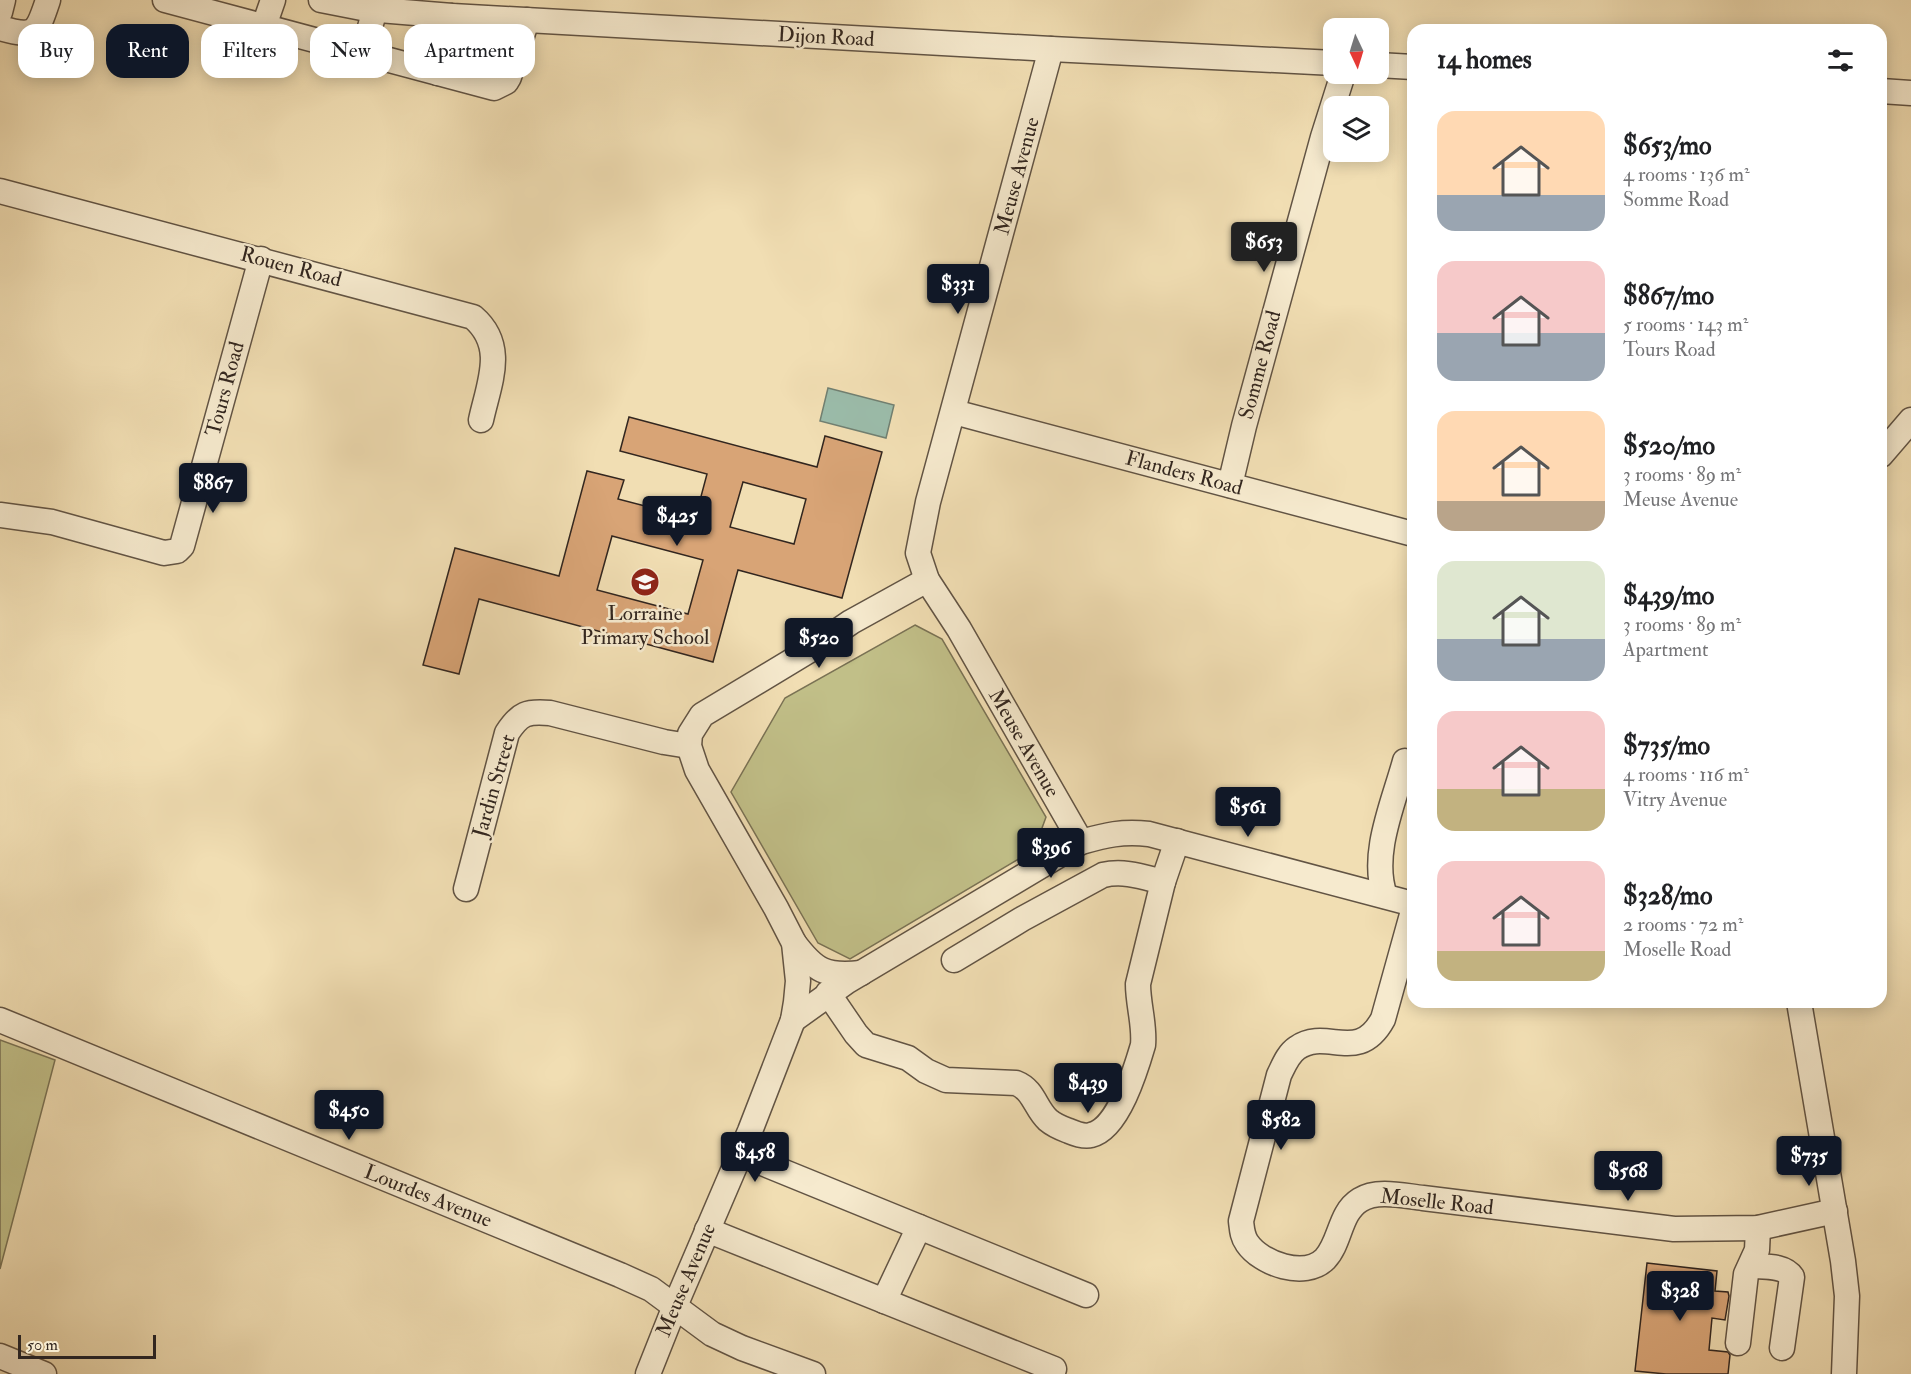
<!DOCTYPE html>
<html lang="en">
<head>
<meta charset="utf-8">
<style>
  :root { --surface:#fff; --page:#f6f6f6; --text:#202124; --muted:#757577; --accent:#111827 }
  body { margin:0; font-family:"IM FELL Double Pica",serif; background:var(--page); color:var(--text); height:100vh; display:flex; flex-direction:column; font-size:22px; white-space:nowrap }
  * { box-sizing:border-box; margin:0 }
  p { font-size:20px; color:var(--muted) }
  .icon { flex:none; width:33px; height:33px; fill:none; stroke:currentColor; stroke-width:2; stroke-linecap:round; stroke-linejoin:round }
  .map { position:relative; flex:1; overflow:hidden }
  .sheet { position:absolute; left:1407px; top:24px; width:480px; height:984px; display:flex; flex-direction:column; background:var(--surface); border-radius:18px; box-shadow:0 3px 15px #0003 }
  .sheet>* { flex:none }
  .top-card { position:absolute; left:18px; top:24px; width:570px; height:54px; display:flex; gap:12px }
  .needle { width:39px; rotate:176deg }
  .fabs { position:absolute; left:1323px; top:18px; display:grid; gap:12px }
  .fabs a { display:grid; place-items:center; width:66px; height:66px; border-radius:12px; background:var(--surface); box-shadow:0 3px 15px #0003; font-size:30px }
  .scale { position:absolute; left:18px; bottom:15px; width:138px; box-sizing:border-box; padding-left:6px; border:3px solid #32261f; border-top:0; font-size:16px; line-height:21px; white-space:nowrap; color:#32261f; -webkit-text-stroke:4px #f6eace; paint-order:stroke }
  .price { position:absolute; translate:-50% -51px; padding:0 14px; border-radius:6px; background:var(--accent); color:#fff; font-size:20px; line-height:39px; filter:drop-shadow(0 2px 3px #0008) }
  .price::after { content:''; position:absolute; left:50%; top:36px; width:18px; height:14px; margin-left:-9px; background:inherit; clip-path:polygon(0 0,100% 0,50% 100%) }
  .price.on { background:#222; color:#fff }
  ul { padding:0; list-style:none }
  li { display:flex; align-items:center; gap:18px; height:150px; padding:0 30px }
  li span { display:grid; place-items:center; flex:none; width:168px; height:120px; border-radius:18px; color:#555 }
  li>.icon { margin-inline-start:auto }
  span .icon { width:72px; height:72px; fill:#fffc; stroke-width:1 }
  li b { font-size:26px }
  h2 { display:flex; justify-content:space-between; align-items:center; height:72px; padding:0 30px; font-size:26px }
  .tag { padding:0 21px; border-radius:18px; background:var(--surface); box-shadow:0 3px 15px #0003; font-size:21px; line-height:54px }
  .tag.on { background:var(--accent); color:#fff }
  .map>svg:first-child { display:block }
  .green { fill:#c1bf88; stroke:#7a7254; stroke-width:1.5 }
  .water { fill:#9bbcaa; stroke:#718072; stroke-width:1.5 }
  .building { fill:#d8a476; stroke:#32261f; stroke-width:1.5; fill-rule:evenodd }
  .lines { fill:none; stroke-linecap:round; stroke-linejoin:round }
  .minor-casing { stroke:#625444; stroke-width:27 }
  .minor { stroke:#f6eace; stroke-width:24 }
  .labels { text-anchor:middle; dominant-baseline:central; stroke-width:5; stroke-linejoin:round; paint-order:stroke }
  .street-label { font-size:21px; fill:#32261f; stroke:#f6eace }
  .poi-label { font-size:21px; fill:#32261f; stroke:#f6eace }
</style>
</head>
<body>
<div class="map">
<svg width="1911" height="1374" viewBox="0 0 1911 1374">
  <rect width="100%" height="100%" fill="#f1deb3"/>
  <filter id="stains"><feTurbulence type="fractalNoise" baseFrequency=".00333" numOctaves="4"/><feColorMatrix values="0 0 0 0 .2 0 0 0 0 .09 0 0 0 0 .02 0 0 0 .5 -.17"/></filter>
  <radialGradient id="worn" r=".72"><stop offset=".6" stop-color="#630" stop-opacity="0"/><stop offset="1" stop-color="#630" stop-opacity=".3"/></radialGradient>
  <!-- green -->
  <g class="green">
    <polygon points="915,625 942,639 1046,817 1034,850 850,959 818,943 731,792 785,698"/>
    <polygon points="0,1040 55,1060 0,1269"/>
  </g>
  <!-- water -->
  <polygon class="water" points="828,388 894,405 886,438 820,421"/>
  <!-- building -->
  <g class="building">
    <path d="M 629,417 L 817,467 L 825,436 L 882,452 L 842,598 L 738,570 L 713,662 L 479,599 L 459,674 L 423,665 L 455,548 L 559,576 L 587,471 L 624,480 L 618,499 L 695,519 L 707,474 L 620,451 ZM 743,482 L 806,499 L 794,544 L 730,527 ZM 612,536 L 703,560 L 688,614 L 597,590 Z"/>
    <polygon points="1647,1263 1717,1271 1715,1291 1728,1292 1729,1296 1725,1320 1712,1318 1709,1350 1728,1352 1730,1355 1728,1374 1666,1374 1635,1371"/>
  </g>
  <g class="lines">
    <!-- minor casing -->
    <g class="minor-casing">
      <g id="minor">
        <polyline points="165,0 494,88 506,82 509,77 527,20"/>
        <polyline points="321,0 367,9 452,16 1051,49 1334,63"/>
        <polyline points="0,12 3,0"/>
        <polyline points="264,26 273,0"/>
        <path d="M 0,28 C 36,38 37,33 48,0"/>
        <polyline points="1051,49 928,502 918,553 927,580 959,629 1081,842"/>
        <polyline points="363,53 375,9"/>
        <polyline points="1378,65 1413,67"/>
        <polyline points="438,73 452,16"/>
        <polyline points="1881,91 1911,93"/>
        <path d="M 0,191 L 473,317 C 507,346 489,383 481,420"/>
        <polyline points="954,412 1413,534"/>
        <polyline points="1881,455 1911,420"/>
        <polyline points="1230,485 1244,426 1323,137 1343,74"/>
        <polyline points="0,515 52,522 164,553 177,551 182,546 261,259"/>
        <path d="M 466,889 L 507,733 C 520,713 527,711 550,713 L 664,742 L 689,746"/>
        <path d="M 1385,896 C 1370,854 1394,802 1405,761"/>
        <path d="M 1413,911 L 1383,1019 C 1358,1065 1327,1027 1297,1048 C 1288,1054 1284,1065 1279,1075 L 1241,1221 C 1242,1229 1242,1236 1247,1243 C 1261,1264 1305,1279 1325,1259 C 1341,1242 1339,1213 1360,1200 C 1377,1189 1404,1196 1423,1198 L 1674,1229 L 1758,1228 L 1835,1211"/>
        <path d="M 794,943 C 815,971 826,977 861,973"/>
        <path d="M 954,960 L 1022,919 L 1103,875 C 1124,870 1143,877 1163,882"/>
        <path d="M 828,993 L 856,1034 L 866,1045 L 908,1058 L 926,1071 L 946,1080 L 1016,1083 C 1034,1090 1035,1108 1048,1120 C 1055,1126 1061,1128 1069,1131 C 1076,1134 1084,1137 1091,1135 C 1118,1129 1136,1069 1143,1045 C 1145,1025 1138,1005 1138,984 L 1163,882 L 1177,841"/>
        <polyline points="1799,1002 1843,1261 1847,1296 1844,1374"/>
        <polyline points="0,1020 620,1275 651,1289 712,1334 742,1348 813,1374"/>
        <path d="M 793,1020 L 846,982 L 1081,842 C 1106,835 1122,831 1149,834 L 1413,904"/>
        <polyline points="740,1154 1086,1295"/>
        <polyline points="707,1230 1054,1369"/>
        <path d="M 1751,1266 C 1765,1267 1784,1265 1792,1277 L 1782,1348"/>
        <polyline points="884,1301 919,1227"/>
        <polyline points="1738,1343 1746,1274 1757,1250 1758,1228"/>
        <polyline points="0,1356 44,1374"/>
        <polyline points="648,1374 675,1306 750,1131 793,1020 796,1002 798,981 794,943 776,908 697,770 689,746 690,734 702,715 810,650 851,622 927,580"/>
      </g>
    </g>
    <!-- minor -->
    <use href="#minor" class="minor"/>
  </g>
  <!-- icons -->
  <defs>
    <g id="school-disc" transform="scale(1.5)"><circle r="9.5" fill="#8f2418" stroke="#f6eace"/><path d="M0-5L7-2L0 1L-7-2ZM-4 1L0 2.5L4 1V4Q0 6-4 4Z" fill="#fff"/></g>
  </defs>
  <g fill-rule="evenodd">
    <use href="#school-disc" x="645" y="582"/>
  </g>
  <g class="labels">
    <!-- street labels -->
    <g class="street-label">
      <text transform="translate(826 37) rotate(3)">Dijon Road</text>
      <text transform="translate(1017 176) rotate(-75)">Meuse Avenue</text>
      <text transform="translate(291 267) rotate(15)">Rouen Road</text>
      <text transform="translate(1260 365) rotate(-75)">Somme Road</text>
      <text transform="translate(225 389) rotate(-75)">Tours Road</text>
      <text transform="translate(1184 473) rotate(15)">Flanders Road</text>
      <text transform="translate(1024 743) rotate(60)">Meuse Avenue</text>
      <text transform="translate(494 786) rotate(-74)">Jardin Street</text>
      <text transform="translate(428 1196) rotate(22)">Lourdes Avenue</text>
      <text transform="translate(1437 1202) rotate(6)">Moselle Road</text>
      <text transform="translate(686 1280) rotate(-67)">Meuse Avenue</text>
    </g>
    <!-- poi labels -->
    <g class="poi-label">
      <text x="645" y="613">Lorraine<tspan x="645" dy="24">Primary School</tspan></text>
    </g>
  </g>
  <rect width="100%" height="100%" filter="url(#stains)"/>
  <rect width="100%" height="100%" fill="url(#worn)"/>
</svg>
<div class="fabs">
<a><svg class="needle" viewBox="-14 -14 28 28"><path d="M0-13l5 13h-10z" fill="#e53935"/><path d="M0 13l5-13h-10z" fill="#757577"/></svg></a>
<a><svg class="icon" aria-label="layers" viewBox="0 0 24 24"><path d="M12 4l9 5-9 5-9-5zM3 14l9 5 9-5"/></svg></a>
</div>
<div class="scale">50 m</div>
<b class="price on" style="left:1264px;top:273px">$653</b>
<b class="price" style="left:958px;top:315px">$331</b>
<b class="price" style="left:213px;top:514px">$867</b>
<b class="price" style="left:677px;top:547px">$425</b>
<b class="price" style="left:819px;top:669px">$520</b>
<b class="price" style="left:1248px;top:838px">$561</b>
<b class="price" style="left:1051px;top:879px">$396</b>
<b class="price" style="left:1088px;top:1114px">$439</b>
<b class="price" style="left:349px;top:1141px">$450</b>
<b class="price" style="left:1281px;top:1151px">$582</b>
<b class="price" style="left:755px;top:1183px">$458</b>
<b class="price" style="left:1809px;top:1187px">$735</b>
<b class="price" style="left:1628px;top:1202px">$568</b>
<b class="price" style="left:1680px;top:1322px">$328</b>
<div class="top-card">
<a class="tag">Buy</a>
<a class="tag on">Rent</a>
<a class="tag">Filters</a>
<a class="tag">New</a>
<a class="tag">Apartment</a>
</div>
<section class="sheet">
<h2>14 homes<svg class="icon" aria-label="filters" viewBox="0 0 24 24"><path d="M4 7h16M4 17h16"/><circle cx="9" cy="7" r="2"/><circle cx="15" cy="17" r="2"/></svg></h2>
<ul>
<li><span style="background:linear-gradient(#ffd9b3 70%,#9aa5b1 0)"><svg class="icon" aria-label="home" viewBox="0 0 24 24"><path d="M3 11l9-7 9 7M6 9v11h12V9"/></svg></span><div><b>$653/mo</b><p>4 rooms · 136 m²</p><p>Somme Road</p></div></li>
<li><span style="background:linear-gradient(#f6c9c9 60%,#9aa5b1 0)"><svg class="icon" aria-label="home" viewBox="0 0 24 24"><path d="M3 11l9-7 9 7M6 9v11h12V9"/></svg></span><div><b>$867/mo</b><p>5 rooms · 143 m²</p><p>Tours Road</p></div></li>
<li><span style="background:linear-gradient(#ffd9b3 75%,#b9a48a 0)"><svg class="icon" aria-label="home" viewBox="0 0 24 24"><path d="M3 11l9-7 9 7M6 9v11h12V9"/></svg></span><div><b>$520/mo</b><p>3 rooms · 89 m²</p><p>Meuse Avenue</p></div></li>
<li><span style="background:linear-gradient(#dfe7d0 65%,#9aa5b1 0)"><svg class="icon" aria-label="home" viewBox="0 0 24 24"><path d="M3 11l9-7 9 7M6 9v11h12V9"/></svg></span><div><b>$439/mo</b><p>3 rooms · 89 m²</p><p>Apartment</p></div></li>
<li><span style="background:linear-gradient(#f6c9c9 65%,#c2b280 0)"><svg class="icon" aria-label="home" viewBox="0 0 24 24"><path d="M3 11l9-7 9 7M6 9v11h12V9"/></svg></span><div><b>$735/mo</b><p>4 rooms · 116 m²</p><p>Vitry Avenue</p></div></li>
<li><span style="background:linear-gradient(#f6c9c9 75%,#c2b280 0)"><svg class="icon" aria-label="home" viewBox="0 0 24 24"><path d="M3 11l9-7 9 7M6 9v11h12V9"/></svg></span><div><b>$328/mo</b><p>2 rooms · 72 m²</p><p>Moselle Road</p></div></li>
</ul>
</section>
</div>
</body>
</html>
